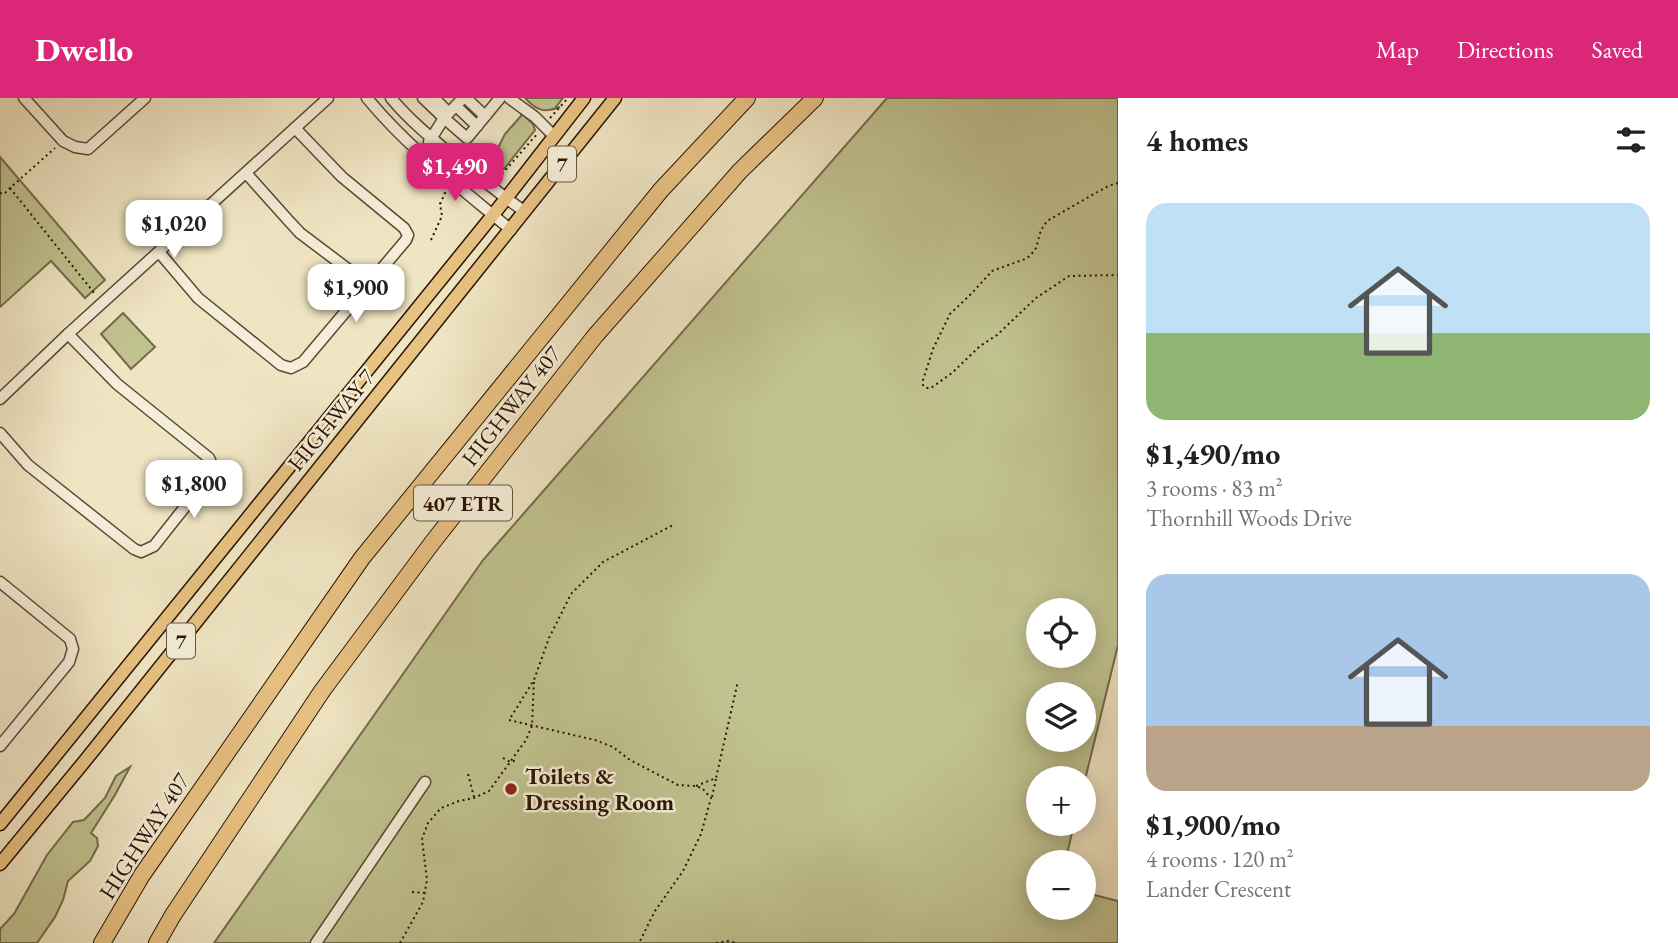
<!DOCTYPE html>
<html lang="en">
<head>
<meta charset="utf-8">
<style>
  :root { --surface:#fff; --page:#f6f6f6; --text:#202124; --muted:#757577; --accent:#db2777 }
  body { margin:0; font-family:"EB Garamond",serif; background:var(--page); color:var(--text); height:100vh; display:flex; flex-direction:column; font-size:26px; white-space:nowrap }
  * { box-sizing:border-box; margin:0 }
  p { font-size:23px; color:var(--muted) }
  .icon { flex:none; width:38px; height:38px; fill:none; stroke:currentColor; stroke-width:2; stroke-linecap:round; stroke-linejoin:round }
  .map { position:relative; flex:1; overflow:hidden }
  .drawer { display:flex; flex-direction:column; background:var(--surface); width:560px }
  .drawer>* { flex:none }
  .tools { position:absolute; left:1026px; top:500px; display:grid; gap:14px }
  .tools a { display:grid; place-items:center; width:70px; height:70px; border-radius:50%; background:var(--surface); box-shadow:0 4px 18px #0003; font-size:35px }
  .price { position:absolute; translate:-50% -60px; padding:0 16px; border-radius:14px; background:#fff; color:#222; font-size:23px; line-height:46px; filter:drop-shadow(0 2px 4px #0008) }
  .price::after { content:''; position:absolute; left:50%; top:42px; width:21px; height:16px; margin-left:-10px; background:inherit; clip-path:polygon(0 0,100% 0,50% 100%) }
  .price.on { background:var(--accent); color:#fff }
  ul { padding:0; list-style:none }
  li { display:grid; align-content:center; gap:14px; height:371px; padding:0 28px }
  li span { display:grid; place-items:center; height:217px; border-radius:21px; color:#555 }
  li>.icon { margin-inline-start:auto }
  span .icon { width:126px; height:126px; fill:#fffc; stroke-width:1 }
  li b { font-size:30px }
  h2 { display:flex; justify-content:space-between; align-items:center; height:84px; padding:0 28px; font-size:30px }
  header { display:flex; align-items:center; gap:42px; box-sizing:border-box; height:98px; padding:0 35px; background:var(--accent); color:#fff }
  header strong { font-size:33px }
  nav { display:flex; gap:38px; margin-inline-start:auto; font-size:24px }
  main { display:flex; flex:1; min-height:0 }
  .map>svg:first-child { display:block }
  .green { fill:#c0c28f; stroke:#756a4a; stroke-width:2; fill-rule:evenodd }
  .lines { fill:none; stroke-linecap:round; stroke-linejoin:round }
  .minor-casing { stroke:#5c4734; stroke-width:13 }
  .major-casing { stroke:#2a1204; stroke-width:15 }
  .highway-casing { stroke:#2a1204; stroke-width:18 }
  .path { stroke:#2a1204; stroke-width:2; stroke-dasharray:2 3.5; stroke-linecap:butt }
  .minor { stroke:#f5eed8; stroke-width:10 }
  .major { stroke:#e8c282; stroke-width:12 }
  .highway { stroke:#e8c282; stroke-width:16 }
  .poi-dot { fill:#8f2418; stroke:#f5eed8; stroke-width:2.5 }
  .labels { text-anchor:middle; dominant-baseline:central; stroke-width:5; stroke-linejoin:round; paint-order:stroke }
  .shield { fill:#f5eed8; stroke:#675444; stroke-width:2 }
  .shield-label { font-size:21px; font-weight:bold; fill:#2a1204 }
  .street-label { font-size:23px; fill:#2a1204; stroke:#f5eed8 }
  .poi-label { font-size:23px; font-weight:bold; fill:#2a1204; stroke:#f5eed8; text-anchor:start }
</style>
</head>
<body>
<header>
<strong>Dwello</strong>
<nav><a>Map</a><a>Directions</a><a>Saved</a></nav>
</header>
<main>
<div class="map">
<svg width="1118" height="845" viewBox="0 0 1118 845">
  <rect width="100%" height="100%" fill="#f0e5c3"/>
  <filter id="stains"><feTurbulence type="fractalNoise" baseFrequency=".00286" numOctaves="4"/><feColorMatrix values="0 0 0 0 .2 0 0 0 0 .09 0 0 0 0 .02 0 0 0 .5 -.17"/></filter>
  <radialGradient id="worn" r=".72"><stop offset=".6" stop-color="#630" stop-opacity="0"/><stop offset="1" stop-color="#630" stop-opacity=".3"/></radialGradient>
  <!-- green -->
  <g class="green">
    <path d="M 525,0 L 563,0 L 555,10 L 560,9 C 544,15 537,13 525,0 Z"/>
    <path d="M 887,0 L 1118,0 L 1118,547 L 1083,690 L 1083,681 L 1038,681 L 1038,726 L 1074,726 L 1065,765 L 1038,765 L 1038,810 L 1083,810 L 1083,794 L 1118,803 L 1118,845 L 214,845 L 483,462 ZM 1038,513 L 1083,513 L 1083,558 L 1038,558 ZM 1038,597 L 1083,597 L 1083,642 L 1038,642 Z"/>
    <polygon points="521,15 533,26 535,32 504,71 500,74 488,75 469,60 469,58 474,58 499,48 505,36 521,18"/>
    <polygon points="0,59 105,182 85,200 51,163 0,209"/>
    <polygon points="123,215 155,249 131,271 101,236"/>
    <polygon points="130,669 115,697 91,735 97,740 98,748 90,763 68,783 63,802 55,819 37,845 0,845 0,831 14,816 47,757 73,724 84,722 105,700 116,678"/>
  </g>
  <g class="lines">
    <!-- minor casing -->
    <g class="minor-casing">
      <g id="minor">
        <polyline points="24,0 63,43 75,49 88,51 145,0"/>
        <path d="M 367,0 C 408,50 461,90 511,132"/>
        <path d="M 391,0 C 411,24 435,43 459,63 C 481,80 502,98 524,113"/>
        <polyline points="423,0 444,20 463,0"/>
        <polyline points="434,0 447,13"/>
        <polyline points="466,0 485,18"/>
        <polyline points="509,0 535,19 554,38"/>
        <polyline points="456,8 477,28"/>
        <polyline points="429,44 444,20 467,40 500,0"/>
        <polyline points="246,75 288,122 300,135 369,187"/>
        <polyline points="159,154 198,200 281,267 291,270 303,264 406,142 408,137 404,130 342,79 295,30"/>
        <polyline points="0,301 68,236 328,0"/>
        <polyline points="0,335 28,367 134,451 141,454 154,448 211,376 212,367 209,360 117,286 68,236"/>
        <polyline points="0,484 70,541 73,551 69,564 0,648"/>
        <polyline points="316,845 425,684"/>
      </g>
    </g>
    <!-- major casing -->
    <g class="major-casing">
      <g id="major">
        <polyline points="0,726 493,117 584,0"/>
        <polyline points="0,766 84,664 615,0"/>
      </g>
    </g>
    <!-- highway casing -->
    <g class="highway-casing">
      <g id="highway">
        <polyline points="102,845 142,777 362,460 661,92 747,0"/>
        <polyline points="157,845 173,817 322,593 432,445 595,238 740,73 815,0"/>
      </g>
    </g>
    <!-- path -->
    <g class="path">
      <polyline points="550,20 568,0"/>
      <polyline points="502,76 538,35"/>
      <polyline points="1118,85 1108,88 1047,123 1041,132 1036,150 1030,158 1025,161 992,173 972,195 950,216 933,251 923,282 923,287 926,290 931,290 952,275 980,248 997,237 1036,200 1069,178 1118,177"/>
      <polyline points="10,90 95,196"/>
      <polyline points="0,95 4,96 10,90 55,50"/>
      <polyline points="431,142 442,118 440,106 445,95 444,89"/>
      <polyline points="511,619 534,582 549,540 571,496 603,464 675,426"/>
      <polyline points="509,622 595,642 613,649 630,662 678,687 695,688 702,690 711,700 701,736 683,773 655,813 639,845"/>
      <polyline points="503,660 510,664 517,662"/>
      <polyline points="468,676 474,699"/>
      <polyline points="696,688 716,680 738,583"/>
      <polyline points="712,699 716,681"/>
      <polyline points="412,794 425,795"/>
      <polyline points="400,845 423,804 427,782 422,741 428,725 441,710 459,703 474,700 489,693 526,642 532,628 534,582"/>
      <polyline points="716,845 728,843 737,845"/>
    </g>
    <!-- minor -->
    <use href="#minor" class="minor"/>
    <!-- major -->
    <use href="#major" class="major"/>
    <!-- highway -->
    <use href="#highway" class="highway"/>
  </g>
  <!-- markers -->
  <circle class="poi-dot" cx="511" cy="691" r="7"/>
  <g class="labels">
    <!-- shield labels -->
    <g class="shield">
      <rect x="548" y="48.5" width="28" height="35" rx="5"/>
      <rect x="414" y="387.5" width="98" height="35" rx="5"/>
      <rect x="167" y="525.5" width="28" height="35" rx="5"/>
    </g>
    <g class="shield-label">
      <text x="562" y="66">7</text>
      <text x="463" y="405">407 ETR</text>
      <text x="181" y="543">7</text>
    </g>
    <!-- street labels -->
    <g class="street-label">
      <text transform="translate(511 308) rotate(-52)">HIGHWAY 407</text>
      <text transform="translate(331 322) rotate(-51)">HIGHWAY 7</text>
      <text transform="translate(144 738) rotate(-57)">HIGHWAY 407</text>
    </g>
    <!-- poi labels -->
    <g class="poi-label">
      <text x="525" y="678">Toilets &amp;<tspan x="525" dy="26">Dressing Room</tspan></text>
    </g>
  </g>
  <rect width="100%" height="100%" filter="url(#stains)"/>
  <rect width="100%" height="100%" fill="url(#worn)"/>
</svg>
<div class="tools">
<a><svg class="icon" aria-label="locate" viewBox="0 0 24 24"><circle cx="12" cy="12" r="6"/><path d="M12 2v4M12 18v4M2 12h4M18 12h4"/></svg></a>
<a><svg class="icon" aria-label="layers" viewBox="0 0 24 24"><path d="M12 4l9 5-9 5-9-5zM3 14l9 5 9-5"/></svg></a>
<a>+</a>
<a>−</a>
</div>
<b class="price on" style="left:455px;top:105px">$1,490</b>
<b class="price" style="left:174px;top:162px">$1,020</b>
<b class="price" style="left:356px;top:226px">$1,900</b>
<b class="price" style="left:194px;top:422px">$1,800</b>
</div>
<section class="drawer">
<h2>4 homes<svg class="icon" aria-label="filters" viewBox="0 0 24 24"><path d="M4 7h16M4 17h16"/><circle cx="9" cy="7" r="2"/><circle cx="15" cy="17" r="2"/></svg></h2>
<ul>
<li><span style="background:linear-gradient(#bfe0f5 60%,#8fb573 0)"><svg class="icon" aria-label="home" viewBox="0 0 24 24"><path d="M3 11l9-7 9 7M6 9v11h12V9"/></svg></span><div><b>$1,490/mo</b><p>3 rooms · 83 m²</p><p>Thornhill Woods Drive</p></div></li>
<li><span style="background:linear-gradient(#a9c7e8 70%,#b9a48a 0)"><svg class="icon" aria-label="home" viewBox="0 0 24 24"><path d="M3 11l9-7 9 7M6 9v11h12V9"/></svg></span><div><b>$1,900/mo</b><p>4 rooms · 120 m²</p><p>Lander Crescent</p></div></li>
</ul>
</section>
</main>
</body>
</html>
